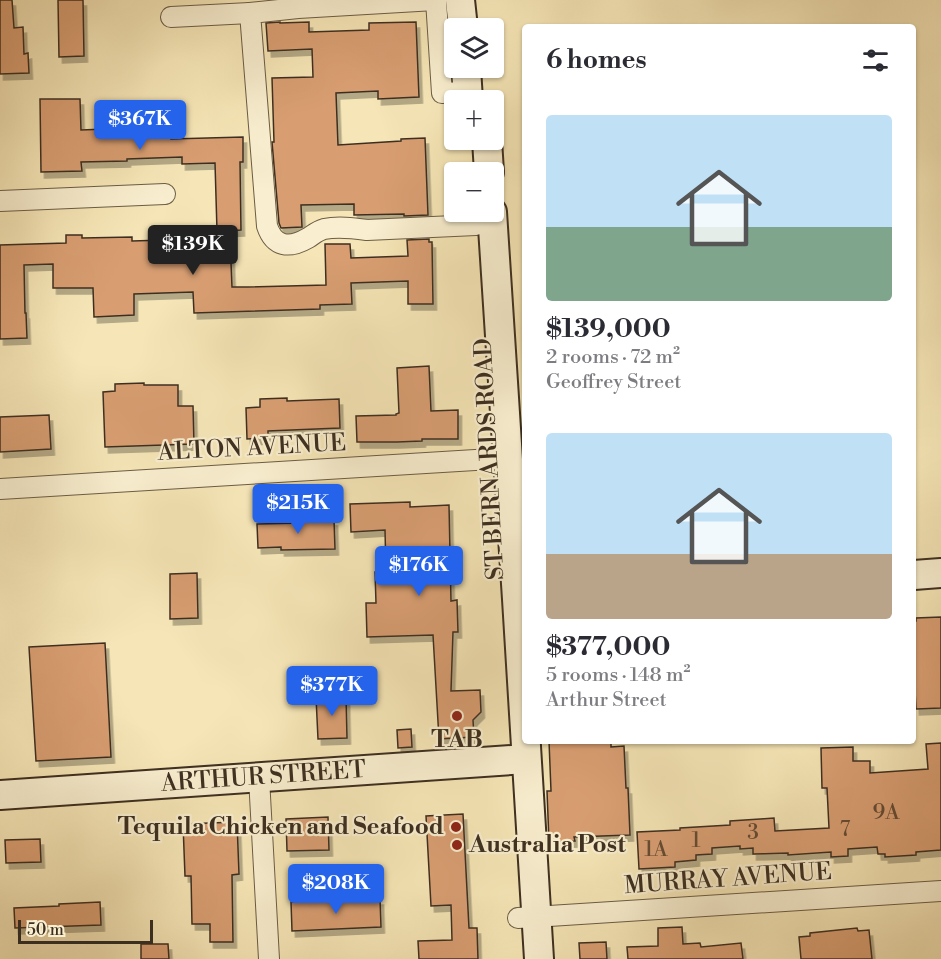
<!DOCTYPE html>
<html lang="en">
<head>
<meta charset="utf-8">
<style>
  :root { --surface:#fff; --page:#f2f2f3; --text:#2b2b33; --muted:#7c7c81; --accent:#2563eb }
  body { margin:0; font-family:"Libre Bodoni",serif; background:var(--page); color:var(--text); height:100vh; display:flex; flex-direction:column; font-size:22px; white-space:nowrap }
  * { box-sizing:border-box; margin:0 }
  p { font-size:20px; color:var(--muted) }
  .icon { flex:none; width:33px; height:33px; fill:none; stroke:currentColor; stroke-width:2; stroke-linecap:round; stroke-linejoin:round }
  .map { position:relative; flex:1; overflow:hidden }
  .side { position:absolute; left:522px; top:24px; width:394px; height:720px; display:flex; flex-direction:column; background:var(--surface); border-radius:6px; box-shadow:0 2px 4px #0004 }
  .side>* { flex:none }
  .controls { position:absolute; left:444px; top:18px; display:grid; gap:12px }
  .controls a { display:grid; place-items:center; width:60px; height:60px; border-radius:6px; background:var(--surface); box-shadow:0 2px 4px #0004; font-size:30px }
  .scale { position:absolute; left:18px; bottom:15px; width:135px; box-sizing:border-box; padding-left:6px; border:3px solid #3d2f20; border-top:0; font-size:16px; line-height:21px; white-space:nowrap; color:#3d2f20; -webkit-text-stroke:4px #f9efd0; paint-order:stroke }
  .price { position:absolute; translate:-50% -51px; padding:0 14px; border-radius:6px; background:var(--accent); color:#fff; font-size:20px; line-height:39px; filter:drop-shadow(0 2px 3px #0008) }
  .price::after { content:''; position:absolute; left:50%; top:36px; width:18px; height:14px; margin-left:-9px; background:inherit; clip-path:polygon(0 0,100% 0,50% 100%) }
  .price.active { background:#222; color:#fff }
  ul { padding:0; list-style:none }
  li { display:grid; align-content:center; gap:12px; height:318px; padding:0 24px }
  li span { display:grid; place-items:center; height:186px; border-radius:6px; color:#555 }
  li>.icon { margin-inline-start:auto }
  span .icon { width:108px; height:108px; fill:#fffc; stroke-width:1 }
  li b { font-size:26px }
  h2 { display:flex; justify-content:space-between; align-items:center; height:72px; padding:0 24px; font-size:26px }
  .map>svg:first-child { display:block }
  .building { fill:#d89e72; stroke:#3d2f20; stroke-width:1.5; filter:url(#shadow) }
  .lines { fill:none; stroke-linecap:round; stroke-linejoin:round }
  .street-casing { stroke:#6b5d46; stroke-width:22 }
  .secondary-casing { stroke:#3d2f20; stroke-width:32 }
  .street { stroke:#f9efd0; stroke-width:20 }
  .secondary { stroke:#f9efd0; stroke-width:28 }
  .poi-dot { fill:#8f2418; stroke:#f9efd0; stroke-width:2 }
  .labels { text-anchor:middle; dominant-baseline:central; stroke-width:4.5; stroke-linejoin:round; paint-order:stroke }
  .number-label { font-size:21px; fill:#644b34 }
  .street-label { font-size:24px; fill:#3d2f20; stroke:#f9efd0 }
  .poi-label { font-size:24px; font-weight:bold; fill:#3d2f20; stroke:#f9efd0 }
</style>
</head>
<body>
<div class="map">
<svg width="941" height="959" viewBox="0 0 941 959">
  <defs>
    <filter id="shadow"><feDropShadow dx="3.5" dy="6" stdDeviation="0" flood-color="#0004"/></filter>
  </defs>
  <rect width="100%" height="100%" fill="#f6e6b7"/>
  <filter id="stains"><feTurbulence type="fractalNoise" baseFrequency=".00333" numOctaves="4"/><feColorMatrix values="0 0 0 0 .2 0 0 0 0 .09 0 0 0 0 .02 0 0 0 .5 -.17"/></filter>
  <radialGradient id="worn" r=".72"><stop offset=".6" stop-color="#630" stop-opacity="0"/><stop offset="1" stop-color="#630" stop-opacity=".3"/></radialGradient>
  <!-- building -->
  <g class="building">
    <polygon points="0,0 12,0 14,28 23,27 24,54 28,53 29,73 0,74"/>
    <polygon points="58,0 83,0 84,56 59,57"/>
    <polygon points="280,22 280,23 309,22 309,32 369,30 369,23 416,22 419,97 378,99 378,91 336,93 338,145 401,141 401,139 425,138 428,215 404,216 404,214 354,215 354,204 301,205 302,227 281,228 279,223 272,142 274,142 272,78 313,77 312,49 268,51 266,23"/>
    <polygon points="40,99 80,99 81,130 131,128 130,119 170,118 171,139 243,137 243,162 240,162 241,230 217,231 215,163 182,164 182,157 127,159 127,161 81,162 82,171 41,172"/>
    <polygon points="66,235 82,235 82,238 132,237 132,241 230,238 232,287 248,287 326,285 325,244 350,244 351,258 408,256 407,240 429,239 429,242 432,242 433,304 408,304 408,281 351,283 352,304 320,305 320,309 194,313 193,292 134,294 134,315 94,317 93,288 53,288 53,264 24,265 25,313 26,313 27,338 0,339 0,245 66,243"/>
    <polygon points="429,366 431,411 458,410 458,439 422,439 422,441 397,442 357,442 356,416 396,415 396,414 399,413 397,368"/>
    <polygon points="144,383 144,385 178,385 178,406 193,406 194,444 105,447 103,392 115,391 115,384"/>
    <polygon points="287,398 287,401 339,399 340,428 268,431 268,438 247,439 246,408 260,407 260,399"/>
    <polygon points="49,415 51,449 0,452 0,417"/>
    <polygon points="410,502 410,507 449,505 451,601 457,600 458,632 453,632 451,691 480,690 481,712 473,720 474,737 439,739 433,635 367,637 366,603 376,603 375,572 386,572 385,530 351,532 350,504"/>
    <polygon points="303,520 334,520 335,549 281,550 281,547 258,548 257,524 303,523"/>
    <polygon points="197,573 198,618 170,619 170,574"/>
    <polygon points="941,617 941,708 916,709 914,673 914,621 916,621 916,618"/>
    <polygon points="105,643 111,757 36,761 29,647"/>
    <polygon points="346,696 347,738 318,739 316,697"/>
    <polygon points="411,729 412,747 398,748 397,730"/>
    <polygon points="549,741 611,741 611,747 624,746 626,788 628,788 630,835 574,837 575,841 549,842 547,791 551,791"/>
    <polygon points="941,743 941,850 916,852 916,855 885,857 885,854 878,854 877,847 848,849 848,856 831,857 831,852 788,855 788,853 753,854 753,848 740,849 740,846 712,848 712,854 696,855 696,860 675,862 675,867 639,869 637,832 680,830 680,828 730,825 730,821 774,818 775,831 829,828 827,788 822,788 821,748 853,747 853,761 870,761 870,773 928,769 926,744"/>
    <polygon points="463,814 469,928 477,928 478,959 419,959 418,941 452,940 451,905 431,906 426,816"/>
    <polygon points="328,817 329,850 287,851 286,819"/>
    <polygon points="237,822 239,874 232,875 233,942 210,942 210,924 192,924 191,876 185,876 183,824"/>
    <polygon points="40,839 41,862 6,863 5,840"/>
    <polygon points="380,899 381,927 292,931 291,902"/>
    <polygon points="100,902 101,925 15,928 14,908 59,906 59,904"/>
    <polygon points="682,927 683,944 700,943 701,947 741,943 743,959 628,959 627,947 658,946 658,928"/>
    <polygon points="857,928 858,931 869,930 872,959 801,959 799,937 810,936 810,933"/>
    <polygon points="606,942 607,959 580,959 579,943"/>
    <polygon points="141,944 168,944 169,959 141,959"/>
  </g>
  <g class="lines">
    <!-- street casing -->
    <g class="street-casing">
      <g id="street">
        <path d="M 435,0 L 298,8 L 250,13 L 267,226 C 274,247 289,249 308,238 C 313,235 317,231 324,229 C 338,226 353,228 367,230 L 476,225"/>
        <polyline points="436,0 442,93 467,92"/>
        <polyline points="171,17 250,13"/>
        <polyline points="0,201 165,194"/>
        <polyline points="0,489 508,458"/>
        <polyline points="259,778 269,959"/>
        <polyline points="518,918 941,891"/>
      </g>
    </g>
    <!-- secondary casing -->
    <g class="secondary-casing">
      <g id="secondary">
        <polyline points="460,0 463,28"/>
        <polyline points="466,68 468,100"/>
        <polyline points="487,140 489,172"/>
        <polyline points="492,212 517,599 539,959"/>
        <polyline points="914,575 941,573"/>
        <path id="s1" d="M 0,795 L 526,759"/>
      </g>
    </g>
    <!-- street -->
    <use href="#street" class="street"/>
    <!-- secondary -->
    <use href="#secondary" class="secondary"/>
  </g>
  <!-- markers -->
  <g class="poi-dot">
    <circle cx="457" cy="716" r="6"/>
    <circle cx="456" cy="827" r="6"/>
    <circle cx="457" cy="845" r="6"/>
  </g>
  <g class="labels">
    <!-- number labels -->
    <g class="number-label">
      <text x="886" y="813">9A</text>
      <text x="845" y="830">7</text>
      <text x="753" y="833">3</text>
      <text x="696" y="841">1</text>
      <text x="656" y="850">1A</text>
    </g>
    <!-- street labels -->
    <g class="street-label">
      <text transform="translate(252 448) rotate(-3)">ALTON AVENUE</text>
      <text transform="translate(490 459) rotate(-93)">ST BERNARDS ROAD</text>
      <text stroke="none"><textPath href="#s1" startOffset="264">ARTHUR STREET</textPath></text>
      <text transform="translate(728 879) rotate(-4)">MURRAY AVENUE</text>
    </g>
    <!-- poi labels -->
    <g class="poi-label">
      <text x="457" y="740">TAB</text>
      <text x="444" y="827" text-anchor="end">Tequila Chicken and Seafood</text>
      <text x="469" y="845" text-anchor="start">Australia Post</text>
    </g>
  </g>
  <rect width="100%" height="100%" filter="url(#stains)"/>
  <rect width="100%" height="100%" fill="url(#worn)"/>
</svg>
<div class="controls">
<a><svg class="icon" aria-label="layers" viewBox="0 0 24 24"><path d="M12 4l9 5-9 5-9-5zM3 14l9 5 9-5"/></svg></a>
<a>+</a>
<a>−</a>
</div>
<div class="scale">50 m</div>
<b class="price" style="left:140px;top:151px">$367K</b>
<b class="price active" style="left:193px;top:276px">$139K</b>
<b class="price" style="left:298px;top:535px">$215K</b>
<b class="price" style="left:419px;top:597px">$176K</b>
<b class="price" style="left:332px;top:717px">$377K</b>
<b class="price" style="left:336px;top:915px">$208K</b>
<section class="side">
<h2>6 homes<svg class="icon" aria-label="filters" viewBox="0 0 24 24"><path d="M4 7h16M4 17h16"/><circle cx="9" cy="7" r="2"/><circle cx="15" cy="17" r="2"/></svg></h2>
<ul>
<li><span style="background:linear-gradient(#bfe0f5 60%,#7fa58c 0)"><svg class="icon" aria-label="home" viewBox="0 0 24 24"><path d="M3 11l9-7 9 7M6 9v11h12V9"/></svg></span><div><b>$139,000</b><p>2 rooms · 72 m²</p><p>Geoffrey Street</p></div></li>
<li><span style="background:linear-gradient(#bfe0f5 65%,#b9a48a 0)"><svg class="icon" aria-label="home" viewBox="0 0 24 24"><path d="M3 11l9-7 9 7M6 9v11h12V9"/></svg></span><div><b>$377,000</b><p>5 rooms · 148 m²</p><p>Arthur Street</p></div></li>
</ul>
</section>
</div>
</body>
</html>
